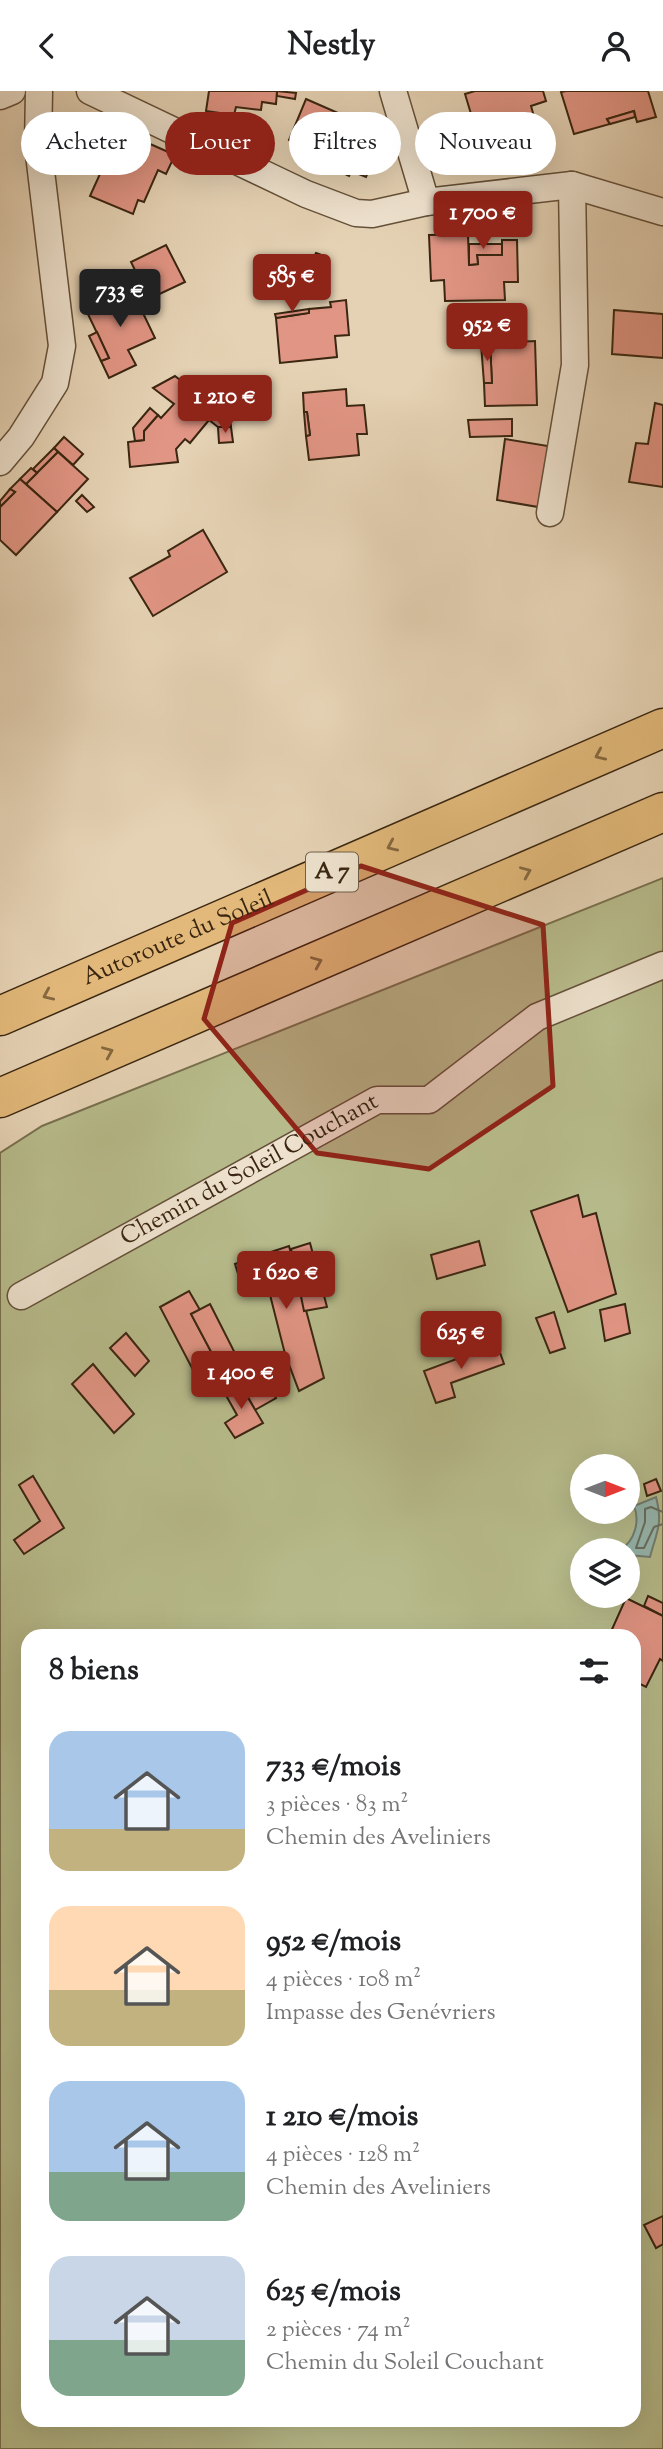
<!DOCTYPE html>
<html lang="fr">
<head>
<meta charset="utf-8">
<style>
  :root { --surface:#fff; --page:#f6f6f6; --text:#202124; --muted:#757577; --accent:#8f2418 }
  body { margin:0; font-family:"Sorts Mill Goudy",serif; background:var(--page); color:var(--text); height:100vh; display:flex; flex-direction:column; font-size:26px; white-space:nowrap }
  * { box-sizing:border-box; margin:0 }
  p { font-size:23px; color:var(--muted) }
  .icon { flex:none; width:38px; height:38px; fill:none; stroke:currentColor; stroke-width:2; stroke-linecap:round; stroke-linejoin:round }
  .map { position:relative; flex:1; overflow:hidden }
  .side { position:absolute; left:21px; top:1538px; width:620px; height:798px; display:flex; flex-direction:column; background:var(--surface); border-radius:21px; box-shadow:0 7px 28px #0002 }
  .side>* { flex:none }
  .guide { position:absolute; left:21px; top:21px; width:621px; height:63px; display:flex; gap:14px }
  .needle { width:46px; rotate:90deg }
  .buttons { position:absolute; left:570px; top:1363px; display:grid; gap:14px }
  .buttons a { display:grid; place-items:center; width:70px; height:70px; border-radius:50%; background:var(--surface); box-shadow:0 7px 28px #0002; font-size:35px }
  .price { position:absolute; translate:-50% -60px; padding:0 16px; border-radius:7px; background:var(--accent); color:#fff; font-size:23px; line-height:46px; filter:drop-shadow(0 2px 4px #0008) }
  .price::after { content:''; position:absolute; left:50%; top:42px; width:21px; height:16px; margin-left:-10px; background:inherit; clip-path:polygon(0 0,100% 0,50% 100%) }
  .price.on { background:#222; color:#fff }
  ul { padding:0; list-style:none }
  li { display:flex; align-items:center; gap:21px; height:175px; padding:0 28px }
  li span { display:grid; place-items:center; flex:none; width:196px; height:140px; border-radius:21px; color:#555 }
  li>.icon { margin-inline-start:auto }
  span .icon { width:84px; height:84px; fill:#fffc; stroke-width:1 }
  li b { font-size:30px }
  h2 { display:flex; justify-content:space-between; align-items:center; height:84px; padding:0 28px; font-size:30px }
  .pill { padding:0 24px; border-radius:32px; background:var(--surface); box-shadow:0 7px 28px #0002; font-size:24px; line-height:63px }
  .pill.on { background:var(--accent); color:#fff }
  header { display:flex; justify-content:space-between; align-items:center; height:91px; padding:0 28px; background:var(--surface); font-size:32px; font-weight:700 }
  .map>svg:first-child { display:block }
  .green { fill:#b7bb8b; stroke:#78704e; stroke-width:2; fill-rule:evenodd }
  .water { fill:#96b7af; stroke:#717d70; stroke-width:2 }
  .lines { fill:none; stroke-linecap:round; stroke-linejoin:round }
  .shore { stroke:#686e60; stroke-width:2 }
  .building { fill:#e19584; stroke:#3a2611; stroke-width:2 }
  .minor-casing { stroke:#65513a; stroke-width:29 }
  .motorway-casing { stroke:#3a2611; stroke-width:41 }
  .minor { stroke:#eee2ce; stroke-width:26 }
  .motorway { stroke:#e2b97a; stroke-width:38 }
  .oneway { stroke:#866840 }
  .marked { fill:#8f2418; fill-opacity:0.2; stroke:#8f2418; stroke-width:5; stroke-linejoin:round }
  .labels { text-anchor:middle; dominant-baseline:central; stroke-width:5; stroke-linejoin:round; paint-order:stroke }
  .shield { fill:#eee2ce; stroke:#705e4a; stroke-width:2 }
  .shield-label { font-size:23px; font-weight:bold; fill:#3a2611 }
  .street-label { font-size:24px; fill:#3a2611; stroke:#eee2ce }
</style>
</head>
<body>
<header><svg class="icon" aria-label="back" viewBox="0 0 24 24"><path d="M15 5l-7 7 7 7"/></svg>Nestly<svg class="icon" aria-label="person" viewBox="0 0 24 24"><circle cx="12" cy="8" r="4"/><path d="M4 21q1-7 8-7t8 7"/></svg></header>
<div class="map">
<svg width="663" height="2358" viewBox="0 0 663 2358">
  <rect width="100%" height="100%" fill="#e5d2b4"/>
  <filter id="stains"><feTurbulence type="fractalNoise" baseFrequency=".00286" numOctaves="4"/><feColorMatrix values="0 0 0 0 .2 0 0 0 0 .09 0 0 0 0 .02 0 0 0 .5 -.17"/></filter>
  <radialGradient id="worn" r=".72"><stop offset=".6" stop-color="#630" stop-opacity="0"/><stop offset="1" stop-color="#630" stop-opacity=".3"/></radialGradient>
  <!-- green -->
  <path class="green" d="M 663,787 L 663,2358 L 0,2358 L 0,1062 L 42,1035 ZM 583,1376 L 628,1376 L 628,1421 L 583,1421 ZM 583,1460 L 628,1460 L 628,1505 L 583,1505 ZM 28,1545 L 634,1545 L 634,2329 L 28,2329 Z"/>
  <!-- water -->
  <path class="water" d="M 656,1406 C 663,1433 657,1440 650,1466 L 628,1464 L 628,1460 L 620,1459 C 635,1450 640,1430 634,1415 Z"/>
  <g class="lines">
    <!-- shore -->
    <polyline class="shore" points="663,1421 651,1416 645,1418 645,1431 636,1457 644,1457 654,1436 663,1433"/>
  </g>
  <!-- building -->
  <g class="building">
    <polygon points="209,0 277,0 276,13 262,11 261,19 236,16 234,24 206,20"/>
    <polygon points="277,0 296,2 295,8 277,5"/>
    <polygon points="475,0 543,0 546,10 531,15 535,29 478,46 465,3"/>
    <polygon points="566,0 648,0 656,26 637,31 634,20 607,28 610,33 574,43 561,1"/>
    <polygon points="306,8 354,29 349,38 330,30 316,61 289,49"/>
    <polygon points="634,20 635,26 610,33 607,28"/>
    <polygon points="330,30 367,46 349,85 313,68"/>
    <polygon points="367,37 383,44 366,86 351,80 367,46 364,45"/>
    <polygon points="139,48 175,64 166,83 158,79 144,111 138,109 133,123 90,105 113,54 133,63"/>
    <polygon points="468,143 469,174 478,173 477,164 502,164 502,149 517,149 518,191 504,191 505,209 445,210 444,189 431,190 429,144"/>
    <polygon points="469,153 502,153 502,164 477,164 478,173 469,174"/>
    <polygon points="166,154 185,191 149,208 131,171"/>
    <polygon points="316,162 327,166 324,176 312,170"/>
    <polygon points="130,195 155,247 128,259 136,274 109,287 101,270 109,267 85,217"/>
    <polygon points="346,209 349,244 335,245 337,266 280,272 276,227 309,222 309,218 331,216 330,211"/>
    <polygon points="309,218 309,222 276,227 275,223"/>
    <polygon points="614,219 663,223 663,267 612,263"/>
    <polygon points="514,229 514,251 535,250 537,314 485,315 484,292 492,292 490,252 467,254 467,230"/>
    <polygon points="97,241 109,267 101,270 89,245"/>
    <polygon points="490,252 492,292 484,292 481,253"/>
    <polygon points="175,285 189,296 181,304 198,318 208,304 208,295 228,293 231,336 218,336 209,329 190,352 185,348 176,358 178,371 130,376 128,351 144,349 144,340 158,324 161,327 174,313 153,297"/>
    <polygon points="346,298 347,315 364,314 367,343 357,343 359,364 309,369 306,345 310,344 307,321 304,321 303,302"/>
    <polygon points="655,312 663,314 663,396 629,391 636,352 648,353"/>
    <polygon points="150,317 158,324 144,340 144,349 135,350 133,337"/>
    <polygon points="304,321 307,321 310,344 306,345"/>
    <polygon points="512,328 512,345 470,346 468,329"/>
    <polygon points="218,336 231,336 233,351 219,352"/>
    <polygon points="64,346 83,363 73,374 54,357"/>
    <polygon points="505,348 554,356 544,417 497,409"/>
    <polygon points="54,357 58,361 37,382 33,378"/>
    <polygon points="58,361 88,388 57,421 26,393"/>
    <polygon points="31,377 37,382 26,393 20,388"/>
    <polygon points="20,388 57,421 16,464 0,449 0,416 15,401 10,398"/>
    <polygon points="10,398 15,401 0,416 0,410"/>
    <polygon points="82,404 94,416 87,421 76,410"/>
    <polygon points="203,439 227,481 153,525 130,487 170,465 168,460"/>
    <polygon points="578,1104 583,1126 596,1122 616,1203 568,1221 531,1120"/>
    <polygon points="479,1150 485,1174 437,1188 431,1164"/>
    <polygon points="310,1152 314,1167 294,1171 291,1158"/>
    <polygon points="289,1155 324,1287 299,1300 285,1263 267,1192 243,1199 235,1173"/>
    <polygon points="314,1167 327,1216 304,1220 294,1171"/>
    <polygon points="189,1200 200,1219 191,1223 225,1287 203,1298 160,1216"/>
    <polygon points="210,1213 243,1278 225,1287 191,1223"/>
    <polygon points="625,1213 630,1242 605,1250 600,1219"/>
    <polygon points="554,1221 565,1257 550,1262 536,1227"/>
    <polygon points="126,1242 149,1270 135,1285 110,1257"/>
    <polygon points="497,1253 504,1273 451,1292 455,1306 436,1312 424,1280"/>
    <polygon points="93,1273 134,1323 114,1342 72,1293"/>
    <polygon points="264,1285 276,1307 255,1319 243,1297"/>
    <polygon points="238,1290 263,1332 235,1347 225,1332 237,1324 223,1299"/>
    <polygon points="33,1385 64,1437 24,1463 14,1449 40,1430 19,1394"/>
    <polygon points="656,1388 661,1400 647,1405 644,1393"/>
    <polygon points="648,1505 663,1512 663,1525 644,1515"/>
    <polygon points="626,1507 663,1525 663,1570 660,1568 646,1596 634,1590 634,1545 609,1545"/>
    <polygon points="663,2125 663,2153 656,2157 644,2134"/>
  </g>
  <g class="lines">
    <!-- minor casing -->
    <g class="minor-casing">
      <g id="minor">
        <polyline points="90,0 306,103 356,122 372,123 426,111 572,94 663,121"/>
        <polyline points="393,0 426,111"/>
        <polyline points="0,5 12,0"/>
        <polyline points="0,371 21,346 55,292 62,255 38,55 39,0"/>
        <polyline points="550,422 575,274 572,94"/>
        <path id="s1" d="M 21,1205 L 377,1009 L 429,1009 L 537,926 L 663,874"/>
      </g>
    </g>
    <!-- motorway casing -->
    <g class="motorway-casing">
      <g id="motorway">
        <path id="s2" d="M 0,925 L 663,637"/>
        <polyline points="0,1007 663,721"/>
      </g>
    </g>
    <!-- minor -->
    <use href="#minor" class="minor"/>
    <!-- motorway -->
    <use href="#motorway" class="motorway"/>
  </g>
  <!-- one-way arrows -->
  <defs><path id="oneway-chevron" d="M-2-3.5L2.5 0L-2 3.5" fill="none" stroke-width="1.6" stroke-linecap="round" stroke-linejoin="round" transform="scale(1.75)"/></defs>
  <g class="oneway">
    <use href="#oneway-chevron" transform="translate(600 664) rotate(156)"/>
    <use href="#oneway-chevron" transform="translate(392 755) rotate(156)"/>
    <use href="#oneway-chevron" transform="translate(526 781) rotate(-23)"/>
    <use href="#oneway-chevron" transform="translate(317 871) rotate(-23)"/>
    <use href="#oneway-chevron" transform="translate(48 904) rotate(156)"/>
    <use href="#oneway-chevron" transform="translate(108 961) rotate(-23)"/>
  </g>
  <!-- marked area -->
  <path class="marked" d="M 361,775 L 543,834 L 553,995 L 429,1078 L 317,1062 L 204,928 L 232,832 Z"/>
  <g class="labels">
    <!-- shield labels -->
    <rect class="shield" x="306" y="761.5" width="52" height="39" rx="5"/>
    <g class="shield-label">
      <text x="332" y="781">A 7</text>
    </g>
    <!-- street labels -->
    <g class="street-label">
      <text stroke="none"><textPath href="#s2" startOffset="194">Autoroute du Soleil</textPath></text>
      <text stroke="none"><textPath href="#s1" startOffset="261">Chemin du Soleil Couchant</textPath></text>
    </g>
  </g>
  <rect width="100%" height="100%" filter="url(#stains)"/>
  <rect width="100%" height="100%" fill="url(#worn)"/>
</svg>
<div class="buttons">
<a><svg class="needle" viewBox="-14 -14 28 28"><path d="M0-13l5 13h-10z" fill="#e53935"/><path d="M0 13l5-13h-10z" fill="#757577"/></svg></a>
<a><svg class="icon" aria-label="layers" viewBox="0 0 24 24"><path d="M12 4l9 5-9 5-9-5zM3 14l9 5 9-5"/></svg></a>
</div>
<b class="price" style="left:483px;top:160px">1 700 €</b>
<b class="price" style="left:292px;top:223px">585 €</b>
<b class="price on" style="left:120px;top:238px">733 €</b>
<b class="price" style="left:487px;top:272px">952 €</b>
<b class="price" style="left:225px;top:344px">1 210 €</b>
<b class="price" style="left:286px;top:1220px">1 620 €</b>
<b class="price" style="left:461px;top:1280px">625 €</b>
<b class="price" style="left:241px;top:1320px">1 400 €</b>
<div class="guide">
<a class="pill">Acheter</a>
<a class="pill on">Louer</a>
<a class="pill">Filtres</a>
<a class="pill">Nouveau</a>
</div>
<section class="side">
<h2>8 biens<svg class="icon" aria-label="filters" viewBox="0 0 24 24"><path d="M4 7h16M4 17h16"/><circle cx="9" cy="7" r="2"/><circle cx="15" cy="17" r="2"/></svg></h2>
<ul>
<li><span style="background:linear-gradient(#a9c7e8 70%,#c2b280 0)"><svg class="icon" aria-label="home" viewBox="0 0 24 24"><path d="M3 11l9-7 9 7M6 9v11h12V9"/></svg></span><div><b>733 €/mois</b><p>3 pièces · 83 m²</p><p>Chemin des Aveliniers</p></div></li>
<li><span style="background:linear-gradient(#ffd9b3 60%,#c2b280 0)"><svg class="icon" aria-label="home" viewBox="0 0 24 24"><path d="M3 11l9-7 9 7M6 9v11h12V9"/></svg></span><div><b>952 €/mois</b><p>4 pièces · 108 m²</p><p>Impasse des Genévriers</p></div></li>
<li><span style="background:linear-gradient(#a9c7e8 65%,#7fa58c 0)"><svg class="icon" aria-label="home" viewBox="0 0 24 24"><path d="M3 11l9-7 9 7M6 9v11h12V9"/></svg></span><div><b>1 210 €/mois</b><p>4 pièces · 128 m²</p><p>Chemin des Aveliniers</p></div></li>
<li><span style="background:linear-gradient(#c9d6e8 60%,#7fa58c 0)"><svg class="icon" aria-label="home" viewBox="0 0 24 24"><path d="M3 11l9-7 9 7M6 9v11h12V9"/></svg></span><div><b>625 €/mois</b><p>2 pièces · 74 m²</p><p>Chemin du Soleil Couchant</p></div></li>
</ul>
</section>
</div>
</body>
</html>
